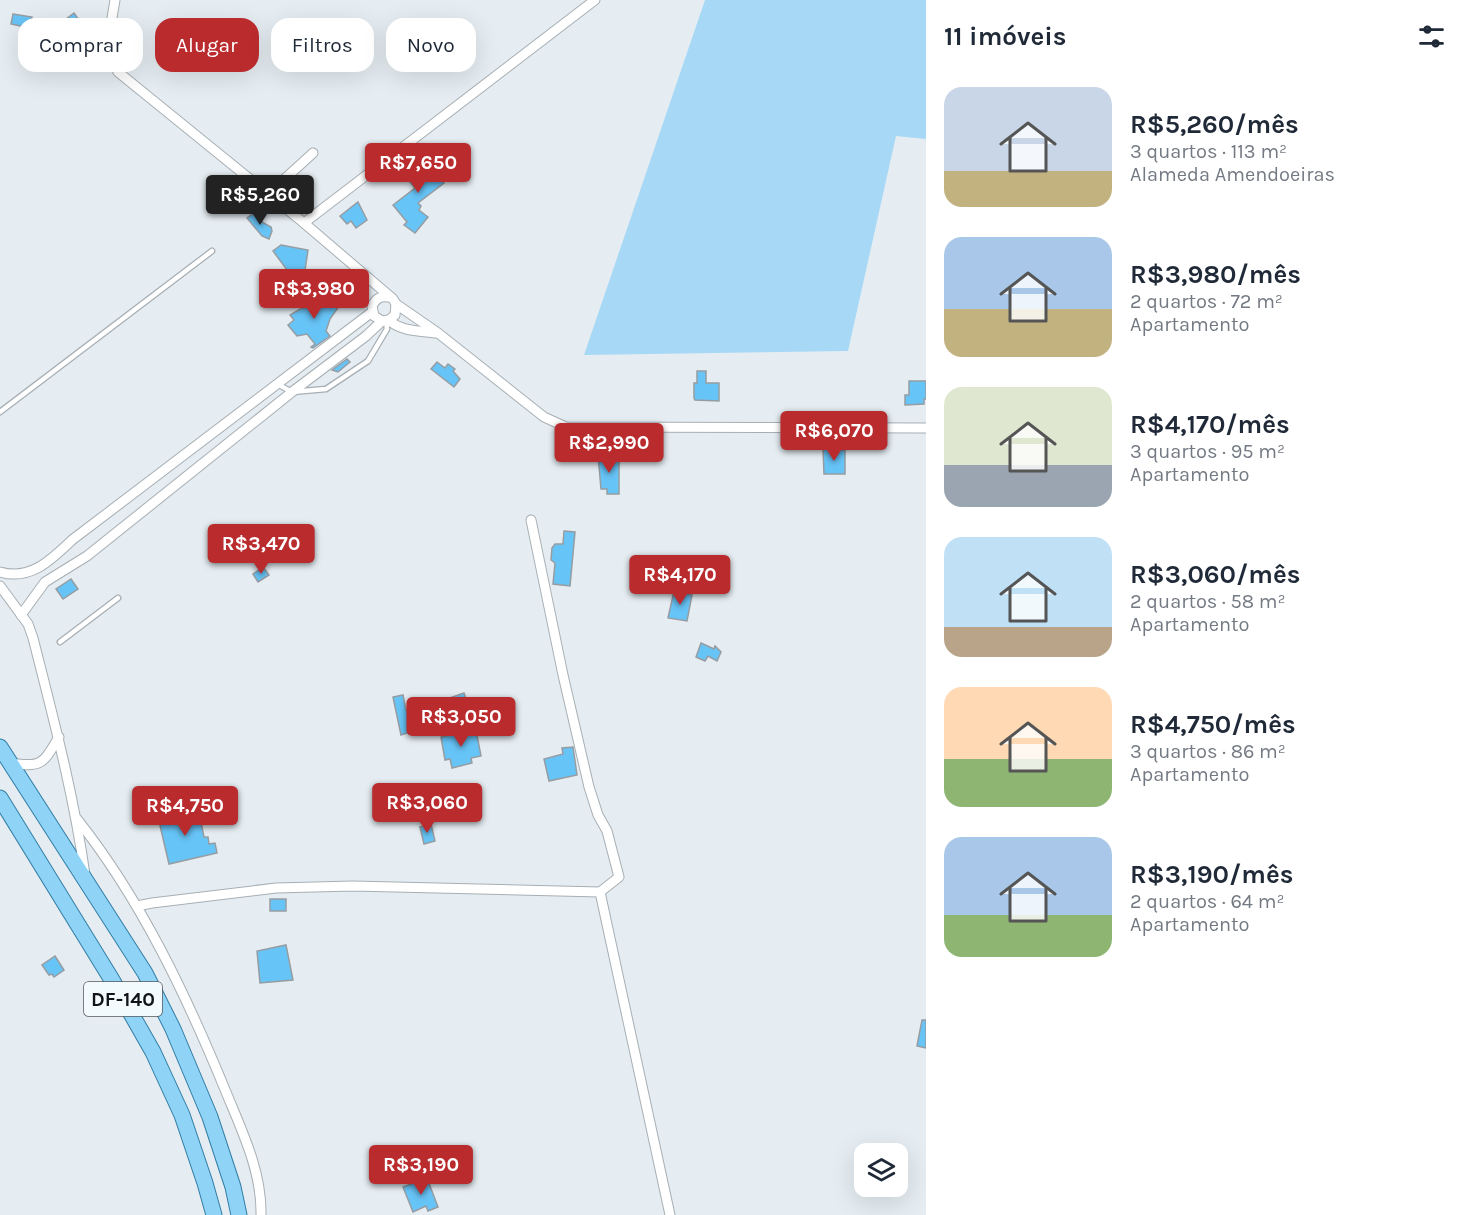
<!DOCTYPE html>
<html lang="pt">
<head>
<meta charset="utf-8">
<style>
  :root { --surface:#fff; --page:#f2f2f3; --text:#1f2937; --muted:#747a83; --accent:#ba2b2e }
  body { margin:0; font-family:Karla,sans-serif; background:var(--page); color:var(--text); height:100vh; display:flex; flex-direction:column; font-size:22px; white-space:nowrap }
  * { box-sizing:border-box; margin:0 }
  p { font-size:20px; color:var(--muted) }
  .icon { flex:none; width:33px; height:33px; fill:none; stroke:currentColor; stroke-width:2; stroke-linecap:round; stroke-linejoin:round }
  .map { position:relative; flex:1; overflow:hidden }
  .side { display:flex; flex-direction:column; background:var(--surface); width:540px }
  .side>* { flex:none }
  .guide { position:absolute; left:18px; top:18px; width:570px; height:54px; display:flex; gap:12px }
  .buttons { position:absolute; left:854px; top:1143px; display:grid; gap:12px }
  .buttons a { display:grid; place-items:center; width:54px; height:54px; border-radius:12px; background:var(--surface); box-shadow:0 6px 24px #0002; font-size:30px }
  .price { position:absolute; translate:-50% -51px; padding:0 14px; border-radius:6px; background:var(--accent); color:#fff; font-size:20px; line-height:39px; filter:drop-shadow(0 2px 3px #0008) }
  .price::after { content:''; position:absolute; left:50%; top:36px; width:18px; height:14px; margin-left:-9px; background:inherit; clip-path:polygon(0 0,100% 0,50% 100%) }
  .price.active { background:#222; color:#fff }
  ul { padding:0; list-style:none }
  li { display:flex; align-items:center; gap:18px; height:150px; padding:0 18px }
  li span { display:grid; place-items:center; flex:none; width:168px; height:120px; border-radius:18px; color:#555 }
  li>.icon { margin-inline-start:auto }
  span .icon { width:72px; height:72px; fill:#fffc; stroke-width:1 }
  li b { font-size:26px }
  h2 { display:flex; justify-content:space-between; align-items:center; height:72px; padding:0 18px; font-size:26px }
  .chip { padding:0 21px; border-radius:18px; background:var(--surface); box-shadow:0 6px 24px #0002; font-size:21px; line-height:54px }
  .chip.active { background:var(--accent); color:#fff }
  main { display:flex; flex:1; min-height:0 }
  .map>svg:first-child { display:block }
  .green { fill:#a7d8f6 }
  .building { fill:#67c4f7; stroke:#969da2; stroke-width:1.5 }
  .lines { fill:none; stroke-linecap:round; stroke-linejoin:round }
  .lane-casing { stroke:#a7afb4; stroke-width:7 }
  .street-casing { stroke:#a7afb4; stroke-width:11 }
  .primary-casing { stroke:#327da4; stroke-width:17 }
  .lane { stroke:#fff; stroke-width:4.5 }
  .street { stroke:#fff; stroke-width:9 }
  .primary { stroke:#8fd3f7; stroke-width:15 }
  .labels { text-anchor:middle; dominant-baseline:central; stroke-width:5; stroke-linejoin:round; paint-order:stroke }
  .shield { fill:#f3fafe; stroke:#55595c; stroke-width:1.5 }
  .shield-label { font-size:20px; font-weight:bold; fill:#111416 }
</style>
</head>
<body>
<main>
<div class="map">
<svg width="926" height="1215" viewBox="0 0 926 1215">
  <rect width="100%" height="100%" fill="#e5edf2"/>
  <!-- green -->
  <polygon class="green" points="705,0 926,0 926,139 896,136 848,351 584,355"/>
  <!-- building -->
  <g class="building">
    <polygon points="74,13 87,32 77,37 46,33 49,19 62,22"/>
    <polygon points="13,14 32,17 30,28 11,24"/>
    <polygon points="422,154 444,183 418,203 421,206 419,210 428,217 415,233 404,225 407,222 393,205 415,188 408,179 419,167 413,161"/>
    <polygon points="358,202 367,220 356,228 351,221 347,224 340,216"/>
    <polygon points="254,213 260,215 262,222 271,227 272,231 269,239 262,236 247,218"/>
    <polygon points="281,245 308,250 304,277 299,278 296,282 273,251"/>
    <polygon points="313,298 342,302 330,319 326,331 330,336 313,348 311,347 315,344 307,334 297,336 288,325 294,320 290,315 302,308 311,308"/>
    <polygon points="347,359 350,362 338,372 332,370"/>
    <polygon points="437,362 445,368 448,364 455,369 453,371 460,379 454,387 431,369"/>
    <polygon points="697,371 706,371 706,383 719,383 719,401 695,400 694,398 694,383 697,383"/>
    <polygon points="909,381 926,381 926,399 924,399 924,404 905,405 905,395 909,395"/>
    <polygon points="823,449 845,450 845,474 824,474"/>
    <polygon points="598,455 611,455 611,460 619,460 619,494 607,494 607,489 601,489"/>
    <polygon points="564,531 575,532 570,586 553,584 555,563 551,560 552,548 555,544 563,544"/>
    <polygon points="263,567 269,575 258,582 253,574"/>
    <polygon points="71,579 78,589 63,599 56,589"/>
    <polygon points="674,591 692,595 687,621 668,618"/>
    <polygon points="701,643 714,649 715,646 721,652 717,661 708,656 705,661 696,657"/>
    <polygon points="464,693 471,712 401,735 393,697 403,695 406,710 423,706 426,718 446,714 444,709 450,707 447,699"/>
    <polygon points="476,730 481,756 471,758 472,763 452,768 450,759 445,760 441,737"/>
    <polygon points="573,747 577,775 549,781 544,759 563,754 562,748"/>
    <polygon points="402,790 407,814 392,818 387,793"/>
    <polygon points="198,808 204,837 208,837 209,844 215,843 217,853 169,864 158,817"/>
    <polygon points="431,824 435,841 424,844 420,827"/>
    <rect x="270" y="899" width="16" height="12"/>
    <polygon points="286,945 293,980 260,983 257,951"/>
    <polygon points="55,956 64,970 54,977 52,974 49,975 42,965"/>
    <polygon points="922,1020 926,1020 926,1048 917,1046"/>
    <polygon points="427,1178 438,1207 428,1211 426,1206 413,1212 403,1187"/>
  </g>
  <g class="lines">
    <!-- lane casing -->
    <g class="lane-casing">
      <g id="lane">
        <polyline points="279,385 292,392 326,389 368,361 387,329 386,321"/>
        <polyline points="0,412 212,251"/>
        <polyline points="60,642 118,598"/>
      </g>
    </g>
    <!-- street casing -->
    <g class="street-casing">
      <g id="street">
        <path d="M 115,0 L 107,47 L 118,72 L 304,223 L 393,299 L 396,304 L 395,315 L 389,320 L 382,321 L 374,316 L 372,306 C 376,299 379,296 388,297"/>
        <polyline points="268,194 313,153"/>
        <polyline points="304,223 595,0"/>
        <polyline points="396,304 438,333 544,417 566,427 926,428"/>
        <path d="M 389,320 C 399,331 421,331 435,333"/>
        <polyline points="531,520 563,675 589,787 598,815 607,831 619,877 600,892"/>
        <path d="M 0,572 C 31,581 52,559 72,540 L 372,312"/>
        <path d="M 0,586 L 28,624 L 33,638 C 53,717 74,795 85,875"/>
        <polyline points="21,615 45,582 87,556 292,392 366,336 382,321"/>
        <path d="M 11,763 C 43,768 43,763 59,737"/>
        <path d="M 77,819 C 142,901 187,997 226,1092 C 242,1131 262,1172 261,1215"/>
        <polyline points="137,906 152,903 276,888 353,886 600,892 670,1215"/>
      </g>
    </g>
    <!-- primary casing -->
    <g class="primary-casing">
      <g id="primary">
        <polyline points="0,747 145,973 173,1029 210,1117 233,1187 239,1215"/>
        <polyline points="0,798 112,980 153,1052 182,1115 205,1183 214,1215"/>
      </g>
    </g>
    <!-- lane -->
    <use href="#lane" class="lane"/>
    <!-- street -->
    <use href="#street" class="street"/>
    <!-- primary -->
    <use href="#primary" class="primary"/>
  </g>
  <g class="labels">
    <!-- shield labels -->
    <rect class="shield" x="84" y="982" width="78" height="34" rx="4.5"/>
    <g class="shield-label">
      <text x="123" y="999">DF-140</text>
    </g>
  </g>
</svg>
<div class="buttons">
<a><svg class="icon" aria-label="layers" viewBox="0 0 24 24"><path d="M12 4l9 5-9 5-9-5zM3 14l9 5 9-5"/></svg></a>
</div>
<b class="price" style="left:418px;top:194px">R$7,650</b>
<b class="price active" style="left:260px;top:226px">R$5,260</b>
<b class="price" style="left:314px;top:320px">R$3,980</b>
<b class="price" style="left:834px;top:462px">R$6,070</b>
<b class="price" style="left:609px;top:474px">R$2,990</b>
<b class="price" style="left:261px;top:575px">R$3,470</b>
<b class="price" style="left:680px;top:606px">R$4,170</b>
<b class="price" style="left:461px;top:748px">R$3,050</b>
<b class="price" style="left:427px;top:834px">R$3,060</b>
<b class="price" style="left:185px;top:837px">R$4,750</b>
<b class="price" style="left:421px;top:1196px">R$3,190</b>
<div class="guide">
<a class="chip">Comprar</a>
<a class="chip active">Alugar</a>
<a class="chip">Filtros</a>
<a class="chip">Novo</a>
</div>
</div>
<section class="side">
<h2>11 imóveis<svg class="icon" aria-label="filters" viewBox="0 0 24 24"><path d="M4 7h16M4 17h16"/><circle cx="9" cy="7" r="2"/><circle cx="15" cy="17" r="2"/></svg></h2>
<ul>
<li><span style="background:linear-gradient(#c9d6e8 70%,#c2b280 0)"><svg class="icon" aria-label="home" viewBox="0 0 24 24"><path d="M3 11l9-7 9 7M6 9v11h12V9"/></svg></span><div><b>R$5,260/mês</b><p>3 quartos · 113 m²</p><p>Alameda Amendoeiras</p></div></li>
<li><span style="background:linear-gradient(#a9c7e8 60%,#c2b280 0)"><svg class="icon" aria-label="home" viewBox="0 0 24 24"><path d="M3 11l9-7 9 7M6 9v11h12V9"/></svg></span><div><b>R$3,980/mês</b><p>2 quartos · 72 m²</p><p>Apartamento</p></div></li>
<li><span style="background:linear-gradient(#dfe7d0 65%,#9aa5b1 0)"><svg class="icon" aria-label="home" viewBox="0 0 24 24"><path d="M3 11l9-7 9 7M6 9v11h12V9"/></svg></span><div><b>R$4,170/mês</b><p>3 quartos · 95 m²</p><p>Apartamento</p></div></li>
<li><span style="background:linear-gradient(#bfe0f5 75%,#b9a48a 0)"><svg class="icon" aria-label="home" viewBox="0 0 24 24"><path d="M3 11l9-7 9 7M6 9v11h12V9"/></svg></span><div><b>R$3,060/mês</b><p>2 quartos · 58 m²</p><p>Apartamento</p></div></li>
<li><span style="background:linear-gradient(#ffd9b3 60%,#8fb573 0)"><svg class="icon" aria-label="home" viewBox="0 0 24 24"><path d="M3 11l9-7 9 7M6 9v11h12V9"/></svg></span><div><b>R$4,750/mês</b><p>3 quartos · 86 m²</p><p>Apartamento</p></div></li>
<li><span style="background:linear-gradient(#a9c7e8 65%,#8fb573 0)"><svg class="icon" aria-label="home" viewBox="0 0 24 24"><path d="M3 11l9-7 9 7M6 9v11h12V9"/></svg></span><div><b>R$3,190/mês</b><p>2 quartos · 64 m²</p><p>Apartamento</p></div></li>
</ul>
</section>
</main>
</body>
</html>
